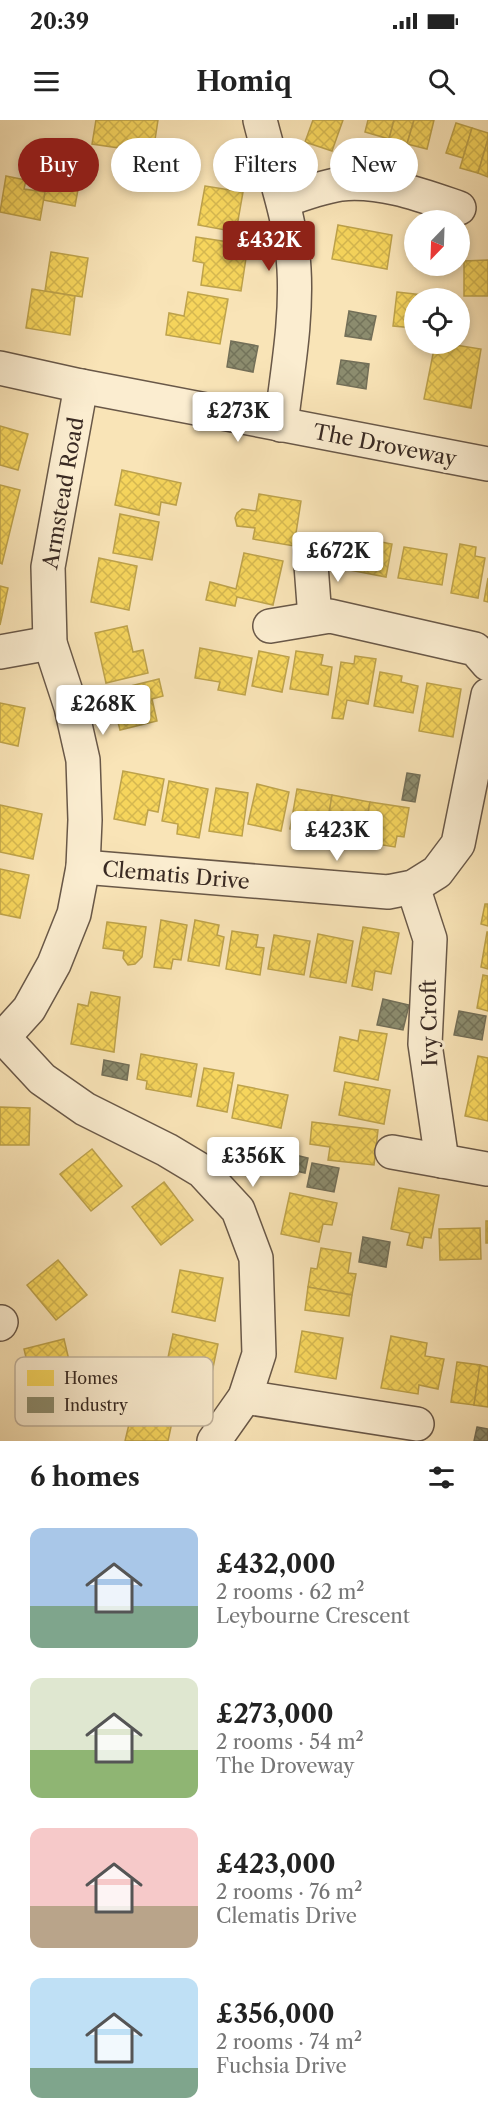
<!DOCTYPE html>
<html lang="en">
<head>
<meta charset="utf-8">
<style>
  :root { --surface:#fff; --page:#f2f2f2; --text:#222; --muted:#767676; --accent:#8f2418 }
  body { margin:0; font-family:"Libre Caslon Text",serif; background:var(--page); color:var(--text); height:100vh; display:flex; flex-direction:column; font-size:22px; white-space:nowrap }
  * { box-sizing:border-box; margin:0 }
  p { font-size:20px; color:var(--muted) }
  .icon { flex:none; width:33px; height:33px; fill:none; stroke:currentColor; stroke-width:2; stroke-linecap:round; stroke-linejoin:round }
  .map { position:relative; height:1321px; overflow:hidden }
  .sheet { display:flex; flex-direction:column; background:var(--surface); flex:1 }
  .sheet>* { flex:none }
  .guide { position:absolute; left:18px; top:18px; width:453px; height:54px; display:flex; gap:12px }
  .needle { width:39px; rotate:203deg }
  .buttons { position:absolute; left:404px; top:90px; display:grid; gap:12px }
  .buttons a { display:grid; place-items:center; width:66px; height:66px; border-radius:50%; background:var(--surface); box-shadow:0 3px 9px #0003; font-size:30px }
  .price { position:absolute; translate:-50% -51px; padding:0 14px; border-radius:6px; background:#fff; color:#222; font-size:20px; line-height:39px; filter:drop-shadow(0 2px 3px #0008) }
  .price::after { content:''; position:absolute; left:50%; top:36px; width:18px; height:14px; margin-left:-9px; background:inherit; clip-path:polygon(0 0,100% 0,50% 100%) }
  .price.current { background:var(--accent); color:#fff }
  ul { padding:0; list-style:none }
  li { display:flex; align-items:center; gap:18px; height:150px; padding:0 30px }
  li span { display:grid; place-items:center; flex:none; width:168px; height:120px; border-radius:12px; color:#555 }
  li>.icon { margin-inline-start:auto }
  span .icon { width:72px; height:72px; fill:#fffc; stroke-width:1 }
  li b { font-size:26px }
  h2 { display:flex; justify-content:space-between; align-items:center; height:72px; padding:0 30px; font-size:26px }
  .tag { padding:0 21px; border-radius:27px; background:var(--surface); box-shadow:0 3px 9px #0003; font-size:21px; line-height:54px }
  .tag.current { background:var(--accent); color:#fff }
  .status { display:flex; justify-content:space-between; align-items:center; height:42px; padding:0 30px; background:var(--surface); direction:ltr }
  .status svg { height:16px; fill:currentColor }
  header { display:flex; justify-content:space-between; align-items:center; height:78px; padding:0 30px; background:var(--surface); font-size:27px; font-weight:800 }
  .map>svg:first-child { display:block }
  .homes { fill:url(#homes-cross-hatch); stroke:#bda24b; stroke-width:1.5 }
  .industry { fill:url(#industry-cross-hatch); stroke:#736f58; stroke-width:1.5 }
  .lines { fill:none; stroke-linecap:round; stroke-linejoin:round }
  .minor-casing { stroke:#695848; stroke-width:36 }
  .tertiary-casing { stroke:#695848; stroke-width:36 }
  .minor { stroke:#fbedd0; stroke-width:33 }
  .tertiary { stroke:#fbedd0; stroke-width:33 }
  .labels { text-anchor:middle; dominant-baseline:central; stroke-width:6; stroke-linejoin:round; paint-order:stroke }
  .street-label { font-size:21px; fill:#392a23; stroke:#fbedd0 }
  .key { fill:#fbedd0; stroke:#c1b29c; stroke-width:1.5 }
  .key-label { font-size:16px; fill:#392a23 }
</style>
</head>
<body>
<div class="status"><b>20:39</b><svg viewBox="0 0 49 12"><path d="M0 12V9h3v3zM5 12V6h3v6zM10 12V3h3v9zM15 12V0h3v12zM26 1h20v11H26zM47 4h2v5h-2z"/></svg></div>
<header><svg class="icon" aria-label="menu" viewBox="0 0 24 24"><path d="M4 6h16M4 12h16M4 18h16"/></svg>Homiq<svg class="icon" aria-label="search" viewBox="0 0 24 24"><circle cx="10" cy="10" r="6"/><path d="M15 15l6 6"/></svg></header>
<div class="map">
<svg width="488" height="1321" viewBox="0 0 488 1321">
  <defs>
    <pattern id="homes-cross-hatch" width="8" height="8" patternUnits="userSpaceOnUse" patternTransform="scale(1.5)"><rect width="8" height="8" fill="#f6d55c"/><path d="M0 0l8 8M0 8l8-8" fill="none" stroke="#d4b750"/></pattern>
    <pattern id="industry-cross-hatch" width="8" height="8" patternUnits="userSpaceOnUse" patternTransform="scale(1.5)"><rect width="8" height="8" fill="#8c8c6e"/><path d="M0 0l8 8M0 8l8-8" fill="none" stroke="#73735a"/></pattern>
  </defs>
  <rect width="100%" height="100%" fill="#f9e4b7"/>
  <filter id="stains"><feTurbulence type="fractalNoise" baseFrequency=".00333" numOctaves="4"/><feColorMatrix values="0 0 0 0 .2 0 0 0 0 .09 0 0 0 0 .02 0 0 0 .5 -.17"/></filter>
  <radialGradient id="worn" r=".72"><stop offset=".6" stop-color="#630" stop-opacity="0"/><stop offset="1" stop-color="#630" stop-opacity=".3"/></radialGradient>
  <!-- homes -->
  <g class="homes">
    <polygon points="96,0 158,0 153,33 92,24"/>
    <polygon points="313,0 343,0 332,31 305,22"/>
    <polygon points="368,0 394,0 389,19 365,12"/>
    <polygon points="394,0 414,0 407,24 389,19"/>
    <polygon points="414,0 434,0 427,29 407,24"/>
    <polygon points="456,3 472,8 463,38 446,33"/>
    <polygon points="472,8 488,13 488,19 478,53 460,48"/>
    <polygon points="488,19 488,57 478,53"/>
    <polygon points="51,36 83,42 75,86 43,80"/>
    <polygon points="6,56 26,60 24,69 45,72 40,100 0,92"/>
    <polygon points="205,66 243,72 236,112 198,105"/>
    <polygon points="338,105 392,115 387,149 332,139"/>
    <polygon points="196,117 248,125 241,171 201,165 204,143 193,141"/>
    <polygon points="51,132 88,138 82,177 45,171"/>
    <polygon points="488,140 488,176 464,176 464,141"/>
    <polygon points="32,169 75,176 70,215 26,208"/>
    <polygon points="188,172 228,179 220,224 166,215 169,193 184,196"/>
    <polygon points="397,172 441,177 441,178 414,178 414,208 393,206"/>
    <polygon points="435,224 449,224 481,229 471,288 424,279"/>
    <polygon points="0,306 28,314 18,350 0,345"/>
    <polygon points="122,350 181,363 176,385 161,382 159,395 115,385"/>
    <polygon points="0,365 20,370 2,444 0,443"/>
    <polygon points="259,374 301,381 294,426 253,419 255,408 237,406 235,398 237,393 242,389 256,391"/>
    <polygon points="120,394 159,402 152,440 113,433"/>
    <polygon points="350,416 392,424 386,457 344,449"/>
    <polygon points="460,424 476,427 475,436 485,438 478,478 451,473"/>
    <polygon points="404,427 447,434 442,465 398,458"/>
    <polygon points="244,433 283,441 273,485 237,477 235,486 206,480 210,462 236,469"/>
    <polygon points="99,438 137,446 129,490 91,482"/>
    <polygon points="488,458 488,482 484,481"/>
    <polygon points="0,466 8,468 0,505"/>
    <polygon points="127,506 133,532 143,530 148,553 106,563 95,513"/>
    <polygon points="200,528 252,538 245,575 218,570 220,562 195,558"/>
    <polygon points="259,531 289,537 282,572 252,566"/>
    <polygon points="296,531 323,535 321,545 332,547 328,575 290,569"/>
    <polygon points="355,536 376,539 368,584 347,580 343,599 332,598 341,542 354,544"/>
    <polygon points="380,552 402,556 401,562 418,566 413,593 374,586"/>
    <polygon points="159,559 163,576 152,579 157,601 120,610 110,571"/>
    <polygon points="427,563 461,569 453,617 419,611"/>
    <polygon points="0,583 25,588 18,626 0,622"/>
    <polygon points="123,651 164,659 158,692 148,690 145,705 114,699"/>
    <polygon points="169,661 208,669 199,718 177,714 178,704 162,701"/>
    <polygon points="257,664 289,672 281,711 248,704"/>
    <polygon points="216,668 248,673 242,716 209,711"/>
    <polygon points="297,669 332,675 326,715 290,709"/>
    <polygon points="332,675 370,682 364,713 327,706"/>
    <polygon points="370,682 409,688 404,717 397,716 395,727 363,722"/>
    <polygon points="0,685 42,694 33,739 0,732"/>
    <polygon points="0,749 29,755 20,798 0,794"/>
    <polygon points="485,784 488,784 488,806 481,804"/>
    <polygon points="161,800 187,805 181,840 173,839 171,849 154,847"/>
    <polygon points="195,800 219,805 217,815 224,817 219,846 188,841"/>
    <polygon points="107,802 146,807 142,837 135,844 128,845 123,838 124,831 103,828"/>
    <polygon points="363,807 399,813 391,854 375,851 372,870 352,866"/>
    <polygon points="232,811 258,815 256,827 264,828 260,855 226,849"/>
    <polygon points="487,812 488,812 488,849 481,847"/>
    <polygon points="318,814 353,821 346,863 310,857"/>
    <polygon points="274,815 310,821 304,855 268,849"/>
    <polygon points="483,855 488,856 488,891 477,888"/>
    <polygon points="91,872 120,877 114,932 71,924 78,884 88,886"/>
    <polygon points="360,910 387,914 378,960 334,951 340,917 358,921"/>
    <polygon points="141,934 197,944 191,977 146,969 147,961 137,959"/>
    <polygon points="478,936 488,938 488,1001 465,996"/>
    <polygon points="204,948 234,953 227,992 197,986"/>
    <polygon points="345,962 390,970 384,1004 339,995"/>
    <polygon points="238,965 288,975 281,1008 232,998"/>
    <polygon points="0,987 30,988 29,1025 0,1025"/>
    <polygon points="312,1002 378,1010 374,1045 328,1040 330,1027 310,1024"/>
    <polygon points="92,1029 122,1066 91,1091 60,1054"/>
    <polygon points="164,1062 193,1100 161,1125 132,1087"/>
    <polygon points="399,1068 439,1075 431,1118 424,1117 422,1128 407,1125 410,1113 391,1109"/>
    <polygon points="290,1073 337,1083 332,1105 323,1104 319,1122 281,1114"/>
    <rect x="486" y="1101" width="2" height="22"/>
    <polygon points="480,1108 481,1139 440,1140 439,1109"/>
    <polygon points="321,1128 351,1133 348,1153 356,1154 352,1175 308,1167 311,1148 317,1149"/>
    <polygon points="58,1140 87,1175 56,1200 27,1165"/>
    <polygon points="180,1150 223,1158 215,1201 172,1192"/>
    <polygon points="308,1167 352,1175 349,1196 305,1190"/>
    <polygon points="302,1211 343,1218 336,1259 295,1252"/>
    <polygon points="173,1214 218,1224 208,1271 163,1261"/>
    <polygon points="391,1216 427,1223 425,1236 444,1239 438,1269 419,1265 418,1274 381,1268"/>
    <polygon points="64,1219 75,1266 35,1275 24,1229"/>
    <polygon points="457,1242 480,1245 474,1285 451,1282"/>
    <polygon points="480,1245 488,1247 488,1287 474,1285"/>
    <polygon points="135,1279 175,1288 168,1321 125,1321"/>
  </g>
  <!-- industry -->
  <g class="industry">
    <polygon points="349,191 376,196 371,220 345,216"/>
    <polygon points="231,221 258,226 253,252 227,247"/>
    <polygon points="341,240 369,244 366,269 337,264"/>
    <polygon points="407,653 420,655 415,682 402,680"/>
    <polygon points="383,879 409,885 403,910 377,905"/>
    <polygon points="459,891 486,896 482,920 454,915"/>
    <polygon points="104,940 129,945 127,960 102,955"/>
    <polygon points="283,1032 308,1038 305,1053 279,1047"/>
    <polygon points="312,1043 339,1048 334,1072 307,1067"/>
    <polygon points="363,1117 390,1122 386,1147 359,1142"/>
    <polygon points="477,1307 488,1309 488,1321 474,1321"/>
  </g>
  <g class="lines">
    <!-- minor casing -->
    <g class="minor-casing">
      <g id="minor">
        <path d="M 260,0 C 272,49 291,97 294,149 C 297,201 287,253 281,305"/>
        <path d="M 283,81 C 302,74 322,67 341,64 C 382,60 421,75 459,88"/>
        <polyline points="310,432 315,498"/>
        <polyline points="270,506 330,496 475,529 488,544"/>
        <polyline points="0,532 50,523"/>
        <polyline points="83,747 388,772 413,767 437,752 458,724 488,575"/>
        <polyline points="413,767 430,819 425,924 442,1041"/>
        <polyline points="4,918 42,959 85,989 167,1030 202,1051 238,1090 256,1138 259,1234 245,1277 214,1321"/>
        <polyline points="0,921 29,889 54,844 74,794 83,747 85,700 83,640 71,587 50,523 48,447 81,266"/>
        <polyline points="392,1032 487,1049"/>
        <polyline points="0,1204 1,1202"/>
        <polyline points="245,1277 417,1304"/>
      </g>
    </g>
    <!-- tertiary casing -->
    <g class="tertiary-casing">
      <polyline id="tertiary" points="0,248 81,266 488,344"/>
    </g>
    <!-- minor -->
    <use href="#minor" class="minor"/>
    <!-- tertiary -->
    <use href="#tertiary" class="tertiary"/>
  </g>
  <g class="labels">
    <!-- street labels -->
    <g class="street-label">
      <text transform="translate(385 325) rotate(11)">The Droveway</text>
      <text transform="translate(63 373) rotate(-80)">Armstead Road</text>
      <text transform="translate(176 755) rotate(5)">Clematis Drive</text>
      <text transform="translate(429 903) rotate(-91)">Ivy Croft</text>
    </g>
  </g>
  <!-- legend -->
  <rect x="15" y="1237" width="198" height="69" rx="9" class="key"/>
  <rect x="27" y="1250" width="27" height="16" fill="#f6d55c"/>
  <rect x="27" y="1277" width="27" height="16" fill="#8c8c6e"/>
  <g class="key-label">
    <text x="64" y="1264">Homes</text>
    <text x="64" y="1291">Industry</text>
  </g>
  <rect width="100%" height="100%" filter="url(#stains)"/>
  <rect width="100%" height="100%" fill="url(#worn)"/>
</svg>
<div class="buttons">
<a><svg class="needle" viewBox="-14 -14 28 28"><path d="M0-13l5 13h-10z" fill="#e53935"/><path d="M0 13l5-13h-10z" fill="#767676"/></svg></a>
<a><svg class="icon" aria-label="locate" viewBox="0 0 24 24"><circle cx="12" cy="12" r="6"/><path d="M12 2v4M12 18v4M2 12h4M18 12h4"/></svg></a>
</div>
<b class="price current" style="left:269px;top:152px">£432K</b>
<b class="price" style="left:238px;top:323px">£273K</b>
<b class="price" style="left:338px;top:463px">£672K</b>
<b class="price" style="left:103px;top:616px">£268K</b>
<b class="price" style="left:337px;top:742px">£423K</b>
<b class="price" style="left:253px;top:1068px">£356K</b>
<div class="guide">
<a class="tag current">Buy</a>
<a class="tag">Rent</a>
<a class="tag">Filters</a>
<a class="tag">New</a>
</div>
</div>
<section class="sheet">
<h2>6 homes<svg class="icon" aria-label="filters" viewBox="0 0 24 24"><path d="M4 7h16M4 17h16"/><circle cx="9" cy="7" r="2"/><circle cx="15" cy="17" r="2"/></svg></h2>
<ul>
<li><span style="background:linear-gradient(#a9c7e8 65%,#7fa58c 0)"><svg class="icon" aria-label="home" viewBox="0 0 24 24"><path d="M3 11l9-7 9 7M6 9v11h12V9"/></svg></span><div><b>£432,000</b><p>2 rooms · 62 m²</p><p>Leybourne Crescent</p></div></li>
<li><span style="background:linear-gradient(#dfe7d0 60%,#8fb573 0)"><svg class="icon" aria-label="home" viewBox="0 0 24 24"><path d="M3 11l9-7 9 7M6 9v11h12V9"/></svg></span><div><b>£273,000</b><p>2 rooms · 54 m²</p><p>The Droveway</p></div></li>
<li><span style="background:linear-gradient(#f6c9c9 65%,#b9a48a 0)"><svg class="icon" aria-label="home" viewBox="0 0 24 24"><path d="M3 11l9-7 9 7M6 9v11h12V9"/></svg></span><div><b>£423,000</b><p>2 rooms · 76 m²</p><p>Clematis Drive</p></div></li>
<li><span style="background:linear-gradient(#bfe0f5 75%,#7fa58c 0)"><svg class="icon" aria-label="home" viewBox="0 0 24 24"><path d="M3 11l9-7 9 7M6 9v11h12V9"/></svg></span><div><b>£356,000</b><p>2 rooms · 74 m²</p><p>Fuchsia Drive</p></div></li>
</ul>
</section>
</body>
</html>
